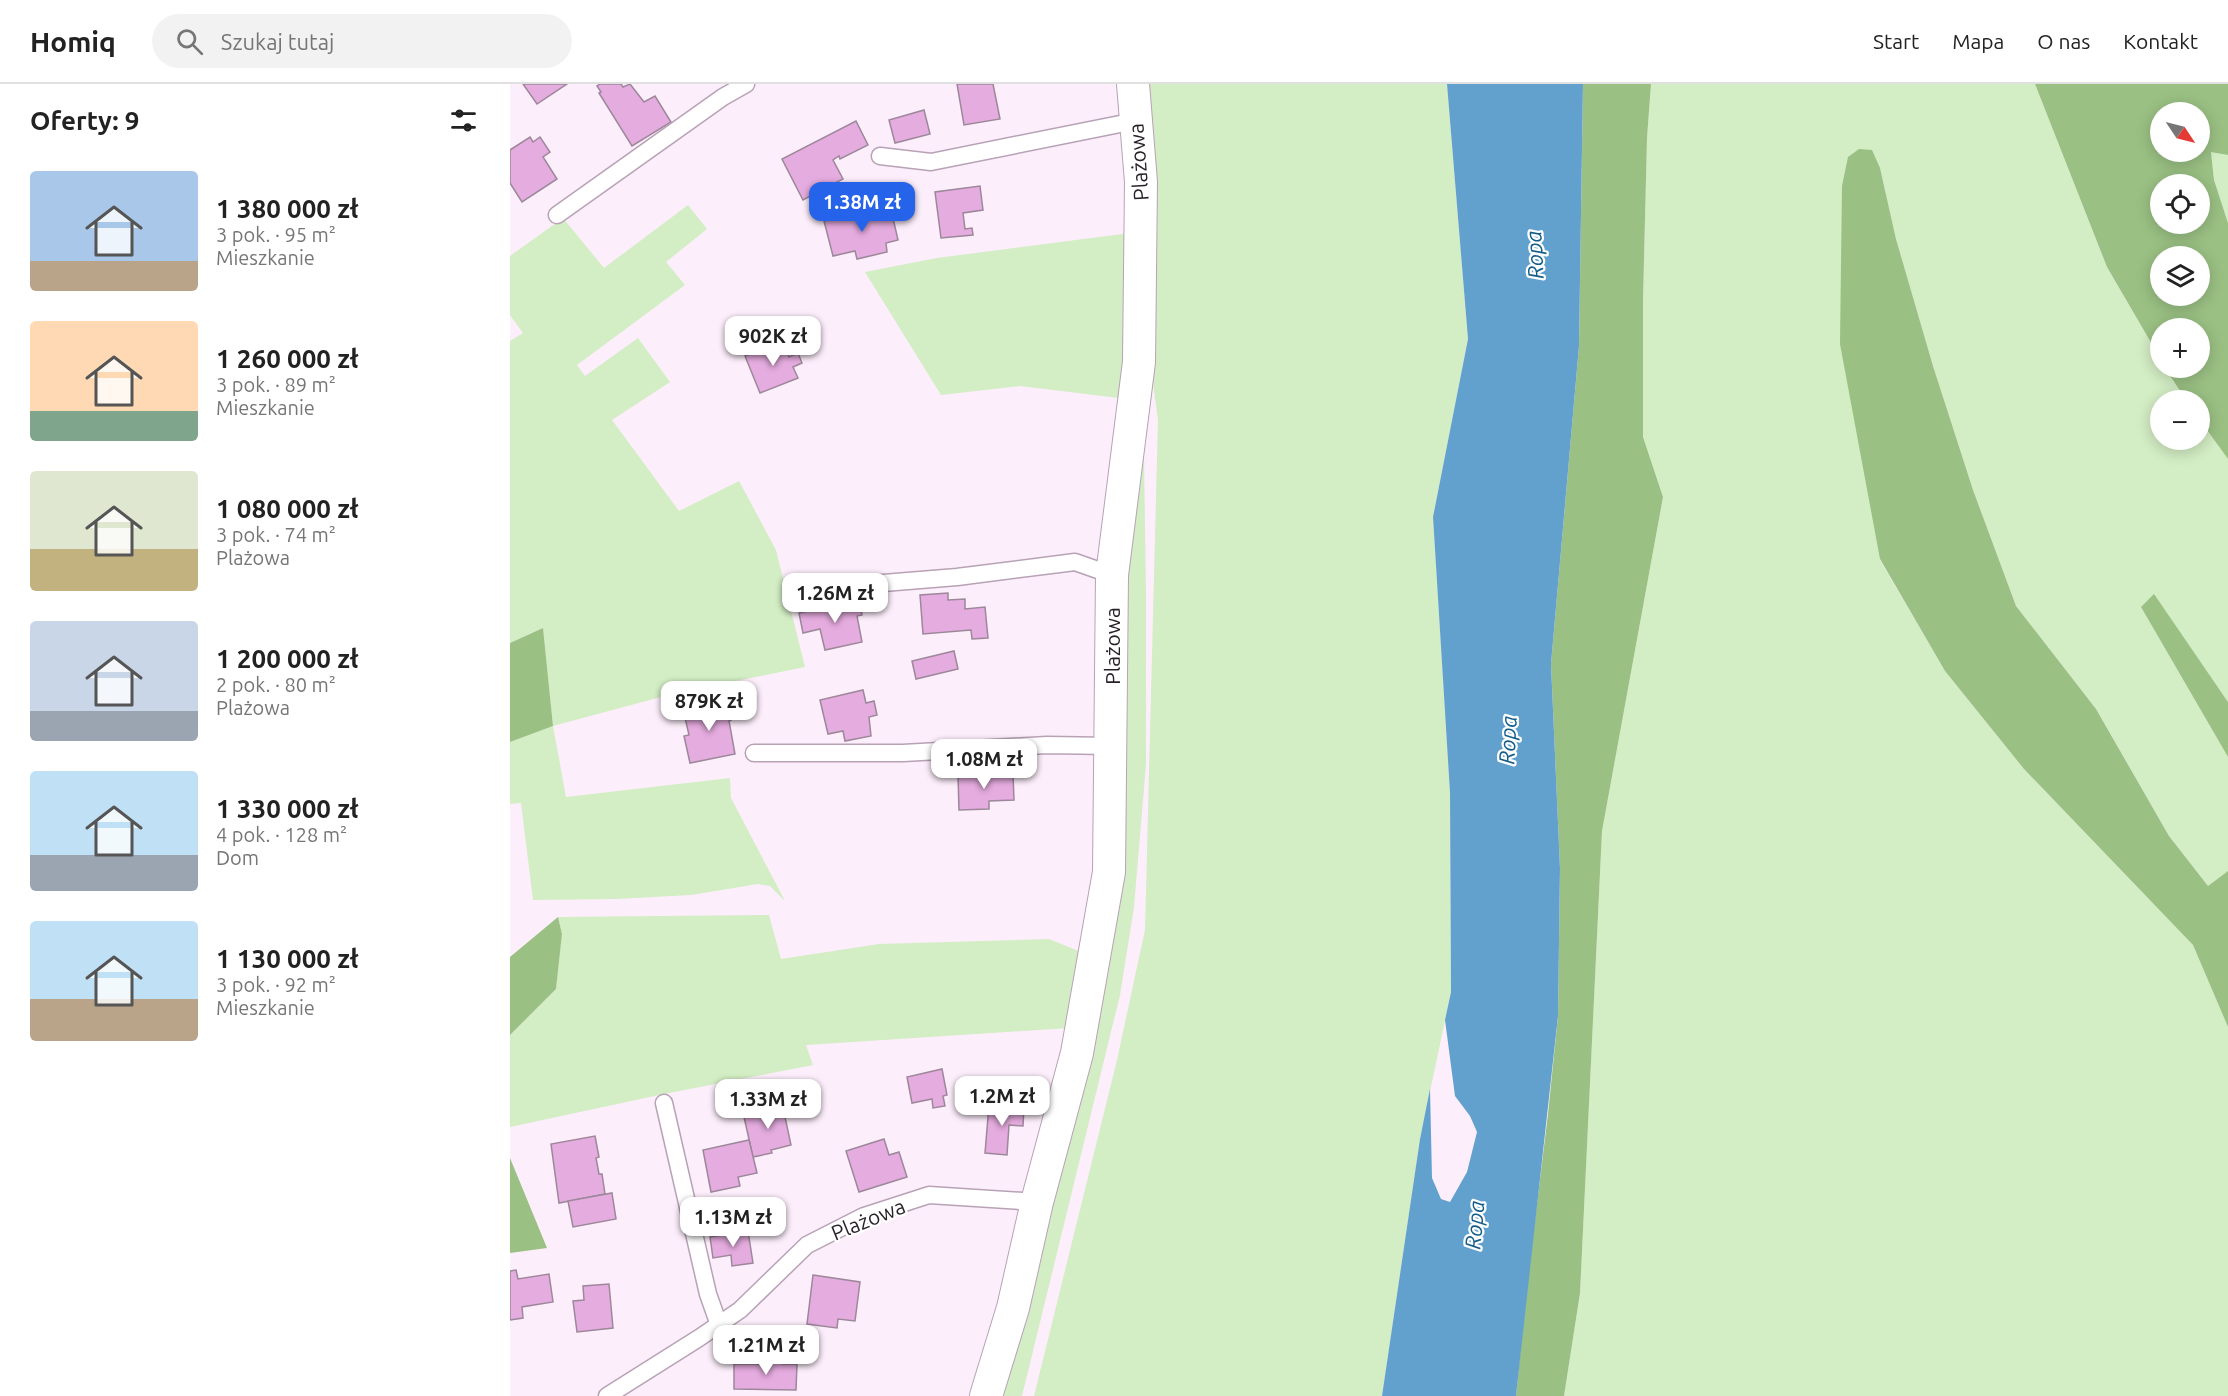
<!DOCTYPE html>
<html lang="pl">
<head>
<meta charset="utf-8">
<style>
  :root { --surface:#fff; --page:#f2f2f2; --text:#222; --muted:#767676; --line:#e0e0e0; --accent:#2563eb }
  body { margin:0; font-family:Ubuntu,sans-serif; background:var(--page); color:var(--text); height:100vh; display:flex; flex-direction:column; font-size:22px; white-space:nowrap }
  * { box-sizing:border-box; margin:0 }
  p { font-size:20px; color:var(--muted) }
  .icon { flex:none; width:33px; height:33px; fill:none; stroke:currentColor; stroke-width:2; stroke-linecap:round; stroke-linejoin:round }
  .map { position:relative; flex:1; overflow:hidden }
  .drawer { display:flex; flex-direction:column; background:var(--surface); width:510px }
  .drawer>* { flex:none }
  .needle { width:39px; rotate:125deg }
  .controls { position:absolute; left:1640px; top:18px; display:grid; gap:12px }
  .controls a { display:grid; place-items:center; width:60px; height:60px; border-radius:50%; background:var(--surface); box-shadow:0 3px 15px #0003; font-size:30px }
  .price { position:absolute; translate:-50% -51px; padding:0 14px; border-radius:12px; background:#fff; color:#222; font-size:20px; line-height:39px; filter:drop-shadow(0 2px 3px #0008) }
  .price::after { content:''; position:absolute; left:50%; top:36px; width:18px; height:14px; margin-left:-9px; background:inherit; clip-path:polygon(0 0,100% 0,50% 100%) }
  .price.selected { background:var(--accent); color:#fff }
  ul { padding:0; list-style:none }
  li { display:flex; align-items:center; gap:18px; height:150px; padding:0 30px }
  li span { display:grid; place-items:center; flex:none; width:168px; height:120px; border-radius:6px; color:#555 }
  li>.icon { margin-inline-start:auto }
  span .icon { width:72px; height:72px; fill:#fffc; stroke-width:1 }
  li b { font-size:26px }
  h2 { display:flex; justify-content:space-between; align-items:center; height:72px; padding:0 30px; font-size:26px }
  header { display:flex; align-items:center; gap:36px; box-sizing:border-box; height:84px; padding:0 30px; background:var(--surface); border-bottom:2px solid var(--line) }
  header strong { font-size:28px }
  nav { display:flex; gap:33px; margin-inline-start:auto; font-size:21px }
  .search { width:420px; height:54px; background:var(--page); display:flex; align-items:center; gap:15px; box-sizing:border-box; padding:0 21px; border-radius:33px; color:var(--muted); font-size:22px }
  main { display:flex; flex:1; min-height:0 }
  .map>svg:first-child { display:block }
  .green { fill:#d3edc4 }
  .forest { fill:#9ac083; fill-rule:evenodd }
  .water { fill:#62a1ce }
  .building { fill:#e5acdf; stroke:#9d879a; stroke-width:1.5 }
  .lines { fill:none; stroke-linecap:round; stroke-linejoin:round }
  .lane-casing { stroke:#b8a2b6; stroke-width:19 }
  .street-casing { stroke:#b8a2b6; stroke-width:34 }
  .lane { stroke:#fff; stroke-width:16 }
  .street { stroke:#fff; stroke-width:32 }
  .labels { text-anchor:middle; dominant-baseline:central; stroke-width:4.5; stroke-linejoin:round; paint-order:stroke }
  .street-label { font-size:21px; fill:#271f26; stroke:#fff }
  .water-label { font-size:22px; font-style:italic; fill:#145d8a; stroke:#fff }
</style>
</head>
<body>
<header>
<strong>Homiq</strong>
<div class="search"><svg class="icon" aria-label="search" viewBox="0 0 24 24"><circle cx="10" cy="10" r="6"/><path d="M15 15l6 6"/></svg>Szukaj tutaj</div>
<nav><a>Start</a><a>Mapa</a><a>O nas</a><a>Kontakt</a></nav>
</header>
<main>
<section class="drawer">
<h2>Oferty: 9<svg class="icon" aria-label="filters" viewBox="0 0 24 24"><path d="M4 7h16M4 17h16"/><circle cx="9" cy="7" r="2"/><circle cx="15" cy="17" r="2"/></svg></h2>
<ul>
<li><span style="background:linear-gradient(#a9c7e8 75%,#b9a48a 0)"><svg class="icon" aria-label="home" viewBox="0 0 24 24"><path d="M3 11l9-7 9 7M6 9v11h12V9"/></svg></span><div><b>1 380 000 zł</b><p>3 pok. · 95 m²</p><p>Mieszkanie</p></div></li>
<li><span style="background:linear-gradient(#ffd9b3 75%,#7fa58c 0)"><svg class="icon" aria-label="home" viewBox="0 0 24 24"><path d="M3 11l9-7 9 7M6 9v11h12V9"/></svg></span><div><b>1 260 000 zł</b><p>3 pok. · 89 m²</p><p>Mieszkanie</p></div></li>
<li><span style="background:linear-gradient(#dfe7d0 65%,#c2b280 0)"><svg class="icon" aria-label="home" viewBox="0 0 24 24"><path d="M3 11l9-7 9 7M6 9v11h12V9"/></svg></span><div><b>1 080 000 zł</b><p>3 pok. · 74 m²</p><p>Plażowa</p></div></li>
<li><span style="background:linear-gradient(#c9d6e8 75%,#9aa5b1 0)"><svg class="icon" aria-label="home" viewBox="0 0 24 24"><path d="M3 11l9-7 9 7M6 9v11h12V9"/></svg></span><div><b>1 200 000 zł</b><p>2 pok. · 80 m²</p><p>Plażowa</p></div></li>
<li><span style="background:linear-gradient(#bfe0f5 70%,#9aa5b1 0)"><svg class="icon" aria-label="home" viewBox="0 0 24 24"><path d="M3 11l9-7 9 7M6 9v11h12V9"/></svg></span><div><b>1 330 000 zł</b><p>4 pok. · 128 m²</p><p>Dom</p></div></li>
<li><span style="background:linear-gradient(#bfe0f5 65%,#b9a48a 0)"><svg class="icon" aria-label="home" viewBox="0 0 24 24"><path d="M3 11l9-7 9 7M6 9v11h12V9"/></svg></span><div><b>1 130 000 zł</b><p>3 pok. · 92 m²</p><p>Mieszkanie</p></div></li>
</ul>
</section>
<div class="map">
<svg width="1718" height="1312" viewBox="0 0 1718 1312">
  <rect width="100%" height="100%" fill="#fdeefb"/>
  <!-- green -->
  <g class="green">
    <polygon points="634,0 937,0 958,255 923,433 940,709 941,908 910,1055 872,1312 524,1312 607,976 635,846 648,336 639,270"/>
    <polygon points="1141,0 1525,0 1597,183 1650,274 1650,284 1655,284 1676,316 1650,316 1650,356 1689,356 1689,335 1718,375 1718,618 1644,511 1631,523 1718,673 1718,787 1698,802 1659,752 1586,625 1506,522 1463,406 1423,282 1386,155 1370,84 1370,476 1435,587 1514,685 1683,861 1718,943 1718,1312 1054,1312 1070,1209 1092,747 1153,413 1133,353 1133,216 1137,54"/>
    <polygon points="1701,67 1718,71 1718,139 1704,96"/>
    <polygon points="178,121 197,145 156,178 175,201 67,281 75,292 128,254 160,298 102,336 169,427 229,397 266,466 295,583 162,610 43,642 56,713 220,694 221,714 275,817 260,802 248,800 181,811 106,815 23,816 11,719 0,720 0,658 43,642 33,544 0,559 0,257 13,249 0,231 0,172 53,134 94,184"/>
    <polygon points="620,149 617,315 510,302 431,311 355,188 427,174"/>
    <polygon points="633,308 636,508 636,680 624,823 610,911 512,1312 484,1312 578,939 611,489"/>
    <polygon points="259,831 271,875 369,860 539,855 576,870 559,944 296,961 303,981 149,1011 0,1043 0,951 46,905 52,850 48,833"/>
  </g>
  <!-- forest -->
  <g class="forest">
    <polygon points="1073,0 1141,0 1137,54 1133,216 1133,353 1153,413 1092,747 1070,1209 1054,1312 1006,1312 1017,1202 1038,1030 1048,932 1050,784 1041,580 1069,262"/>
    <path d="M 1525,0 L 1718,0 L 1718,71 L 1701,68 L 1704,96 L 1718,139 L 1718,375 L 1689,335 L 1689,316 L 1676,316 L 1655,284 L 1689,284 L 1689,244 L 1650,244 L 1650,274 L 1597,183 ZM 1689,28 L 1689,68 L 1650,68 L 1650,28 ZM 1689,100 L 1689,140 L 1650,140 L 1650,100 ZM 1650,172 L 1689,172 L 1689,212 L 1650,212 Z"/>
    <polygon points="1349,65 1362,66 1370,84 1386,155 1423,282 1463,406 1506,522 1586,625 1659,752 1698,802 1718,787 1718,943 1683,861 1514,685 1435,587 1370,475 1330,260 1332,102 1338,73"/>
    <polygon points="1644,510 1718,618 1718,673 1631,523"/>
    <polygon points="33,544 43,642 0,658 0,559"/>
    <polygon points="48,833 52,850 46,905 0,951 0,873"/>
    <polygon points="0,1074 37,1164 0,1169"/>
  </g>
  <!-- water -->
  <polygon class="water" points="937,0 1073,0 1069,262 1041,580 1050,784 1048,932 1006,1312 872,1312 910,1055 920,1005 922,1094 931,1115 940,1118 957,1088 967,1048 960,1032 945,1012 935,936 941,908 940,709 923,433 958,255"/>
  <!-- building -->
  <g class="building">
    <polygon points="13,0 57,0 27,20"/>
    <polygon points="90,0 111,0 113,3 120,0 134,18 145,12 161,38 122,62 89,9 91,8 87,2"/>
    <polygon points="447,0 483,0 490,35 454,41"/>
    <polygon points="414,26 420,50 385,59 379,36"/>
    <polygon points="346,37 358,61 330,75 329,72 323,76 333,95 293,116 272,75"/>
    <polygon points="20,53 23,58 30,53 40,68 33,73 47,95 12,118 0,99 0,66"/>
    <polygon points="470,102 473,126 453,129 455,145 462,144 463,151 431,154 425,108"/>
    <polygon points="380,121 388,156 376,159 377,168 347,175 345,167 323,172 314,137"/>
    <polygon points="273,257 279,273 288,269 292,279 283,283 288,294 250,309 235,272"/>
    <polygon points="438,509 438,516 455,515 455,525 475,523 478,554 462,555 461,546 413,550 410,511"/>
    <polygon points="349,515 352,531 347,532 352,558 315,566 310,545 293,549 289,529"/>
    <polygon points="444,567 448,585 406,595 402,577"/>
    <polygon points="353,606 356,619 364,617 367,631 359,633 361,652 335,657 333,647 318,650 310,616"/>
    <polygon points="217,616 221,636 219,637 225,670 180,679 174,652 179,651 173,625"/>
    <polygon points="465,686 477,686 477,691 503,690 504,716 479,717 479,725 449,726 448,692 465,692"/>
    <polygon points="432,985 437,1011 433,1012 435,1022 423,1024 422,1015 402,1019 397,993"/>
    <polygon points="272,1019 281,1061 261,1066 262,1069 243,1073 234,1033 253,1029 252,1023"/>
    <polygon points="479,1021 514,1023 513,1042 499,1041 497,1071 475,1069"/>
    <polygon points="85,1052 89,1073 86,1074 89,1090 92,1090 95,1110 49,1119 41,1060"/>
    <polygon points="374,1055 379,1071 389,1068 397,1093 349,1108 336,1067"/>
    <polygon points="239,1056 247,1089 228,1093 230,1102 201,1108 193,1066"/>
    <polygon points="102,1109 106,1135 63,1143 58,1117"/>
    <polygon points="238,1147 243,1179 222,1182 221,1171 203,1174 200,1153"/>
    <polygon points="6,1186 8,1195 39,1190 43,1218 12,1223 13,1234 0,1236 0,1187"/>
    <polygon points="303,1191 350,1198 345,1237 328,1235 327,1244 297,1240"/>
    <polygon points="99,1200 103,1244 67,1248 63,1217 74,1216 73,1202"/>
    <polygon points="262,1276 272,1276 272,1280 287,1280 286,1306 224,1305 224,1280 261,1280"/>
  </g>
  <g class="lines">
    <!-- lane casing -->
    <g class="lane-casing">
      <g id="lane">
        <polyline points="370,72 421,78 625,37"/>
        <polyline points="47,131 213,13 236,0"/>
        <polyline points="361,500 447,493 565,478 602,491"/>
        <polyline points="244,669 393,669 537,661 601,662"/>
        <polyline points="154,1019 198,1210 209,1241"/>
        <polyline points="97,1312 189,1254 230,1226 297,1161 354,1132 419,1111 527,1118"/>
      </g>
    </g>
    <!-- street casing -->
    <g class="street-casing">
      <polyline id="street" points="476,1312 503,1224 527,1118 567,969 599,788 602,491 629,278 631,98 623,0"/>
    </g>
    <!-- lane -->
    <use href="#lane" class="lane"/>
    <!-- street -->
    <use href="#street" class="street"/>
  </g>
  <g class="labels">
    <!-- street labels -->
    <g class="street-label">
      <text transform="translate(628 78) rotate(-94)">Plażowa</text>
      <text transform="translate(602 562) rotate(-90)">Plażowa</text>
      <text transform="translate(358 1135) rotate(-22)">Plażowa</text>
    </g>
    <!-- water labels -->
    <g class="water-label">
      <text transform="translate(1024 171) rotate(-93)">Ropa</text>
      <text transform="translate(997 656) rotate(-87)">Ropa</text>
      <text transform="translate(964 1141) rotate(-85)">Ropa</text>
    </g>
  </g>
</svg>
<div class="controls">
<a><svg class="needle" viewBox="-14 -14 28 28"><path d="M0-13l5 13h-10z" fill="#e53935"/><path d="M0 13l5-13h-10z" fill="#767676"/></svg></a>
<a><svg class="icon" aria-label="locate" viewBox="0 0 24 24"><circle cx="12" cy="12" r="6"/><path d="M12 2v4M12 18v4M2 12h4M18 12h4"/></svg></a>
<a><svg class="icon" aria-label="layers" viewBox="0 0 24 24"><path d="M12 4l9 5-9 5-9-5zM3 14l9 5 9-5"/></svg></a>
<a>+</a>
<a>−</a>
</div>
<b class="price selected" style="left:352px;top:149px">1.38M zł</b>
<b class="price" style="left:263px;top:283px">902K zł</b>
<b class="price" style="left:325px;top:540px">1.26M zł</b>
<b class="price" style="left:199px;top:648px">879K zł</b>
<b class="price" style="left:474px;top:706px">1.08M zł</b>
<b class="price" style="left:492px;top:1043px">1.2M zł</b>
<b class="price" style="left:258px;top:1046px">1.33M zł</b>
<b class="price" style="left:223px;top:1164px">1.13M zł</b>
<b class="price" style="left:256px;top:1292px">1.21M zł</b>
</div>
</main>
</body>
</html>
